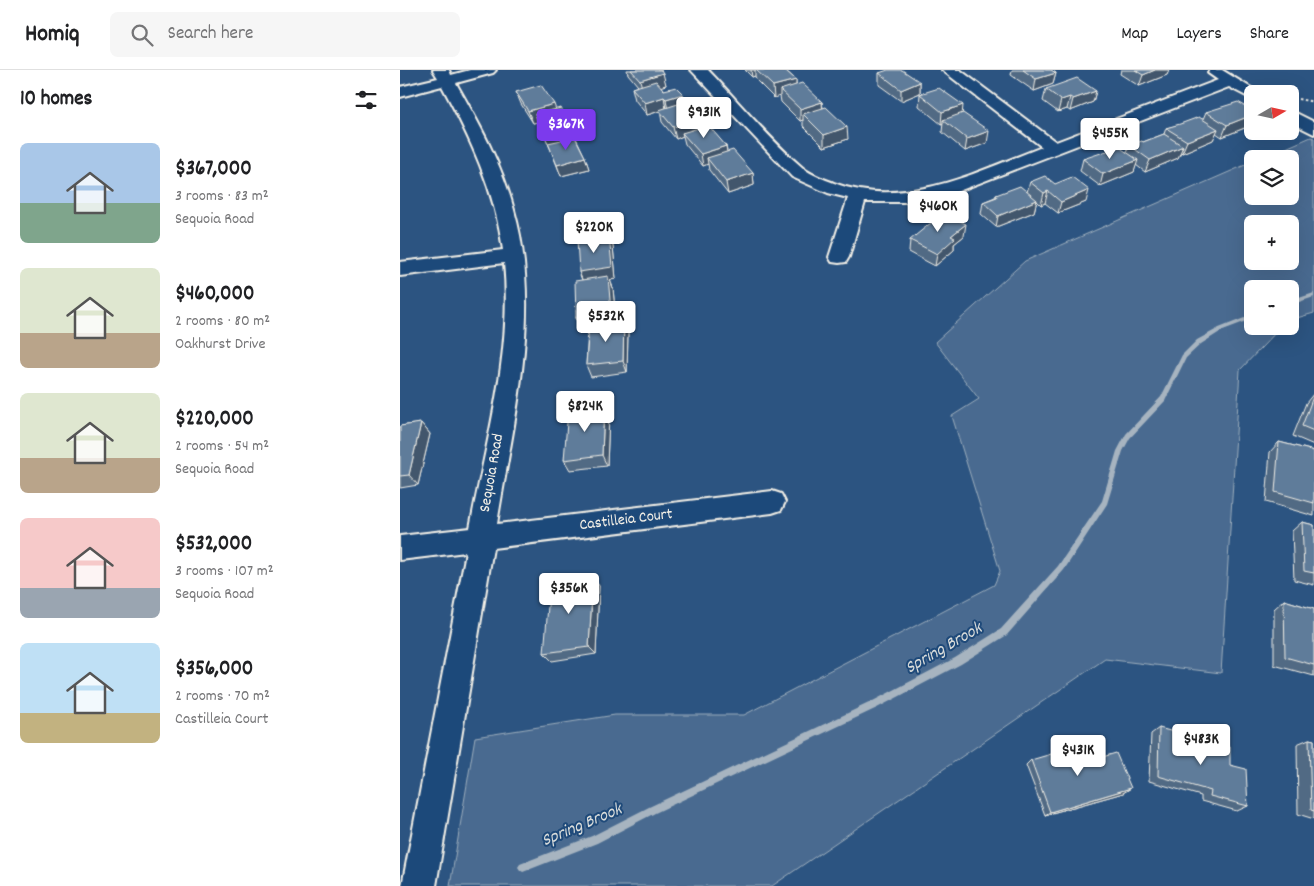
<!DOCTYPE html>
<html lang="en">
<head>
<meta charset="utf-8">
<style>
  :root { --surface:#fff; --page:#f6f6f6; --text:#202124; --muted:#757577; --line:#e0e0e0; --accent:#7c3aed }
  body { margin:0; font-family:Dekko,sans-serif; background:var(--page); color:var(--text); height:100vh; display:flex; flex-direction:column; font-size:19px; white-space:nowrap }
  * { box-sizing:border-box; margin:0 }
  p { font-size:16px; color:var(--muted) }
  .icon { flex:none; width:28px; height:28px; fill:none; stroke:currentColor; stroke-width:2; stroke-linecap:round; stroke-linejoin:round }
  .map { position:relative; flex:1; overflow:hidden }
  .sheet { display:flex; flex-direction:column; background:var(--surface); width:400px }
  .sheet>* { flex:none }
  .needle { width:32px; rotate:81deg }
  .tools { position:absolute; left:844px; top:15px; display:grid; gap:10px }
  .tools a { display:grid; place-items:center; width:55px; height:55px; border-radius:8px; background:var(--surface); box-shadow:0 5px 20px #0002; font-size:25px }
  .price { position:absolute; translate:-50% -42px; padding:0 11px; border-radius:5px; background:#fff; color:#222; font-size:16px; line-height:32px; filter:drop-shadow(0 1px 2px #0008) }
  .price::after { content:''; position:absolute; left:50%; top:30px; width:15px; height:11px; margin-left:-8px; background:inherit; clip-path:polygon(0 0,100% 0,50% 100%) }
  .price.current { background:var(--accent); color:#fff }
  ul { padding:0; list-style:none }
  li { display:flex; align-items:center; gap:15px; height:125px; padding:0 20px }
  li span { display:grid; place-items:center; flex:none; width:140px; height:100px; border-radius:8px; color:#555 }
  li>.icon { margin-inline-start:auto }
  span .icon { width:60px; height:60px; fill:#fffc; stroke-width:1 }
  li b { font-size:21px }
  h2 { display:flex; justify-content:space-between; align-items:center; height:60px; padding:0 20px; font-size:21px }
  header { display:flex; align-items:center; gap:30px; box-sizing:border-box; height:70px; padding:0 25px; background:var(--surface); border-bottom:1px solid var(--line) }
  header strong { font-size:24px }
  nav { display:flex; gap:28px; margin-inline-start:auto; font-size:18px }
  .search { width:350px; height:45px; background:var(--page); display:flex; align-items:center; gap:12px; box-sizing:border-box; padding:0 18px; border-radius:8px; color:var(--muted); font-size:19px }
  main { display:flex; flex:1; min-height:0 }
  .map>svg:first-child { display:block }
  .green { fill:#496b90; stroke:#9eaebc; fill-rule:evenodd }
  .lines { fill:none; stroke-linecap:round; stroke-linejoin:round }
  .stream { fill:#a7b4c0; fill-rule:evenodd }
  .minor-casing { stroke:#f4f1e8; stroke-width:4 }
  .path { stroke:#f4f1e8; stroke-width:2; stroke-dasharray:2.5 2.5; stroke-linecap:butt }
  .minor { fill:#1f4a7a; fill-rule:evenodd }
  .wall { fill:#516a84; stroke:#f4f1e8 }
  .shaded-wall { fill:#42566c; stroke:#f4f1e8 }
  .building { fill:#5e7b9a; stroke:#f4f1e8 }
  .labels { text-anchor:middle; dominant-baseline:central; stroke-width:4; stroke-linejoin:round; paint-order:stroke }
  .street-label { font-size:16px; fill:#f4f1e8; stroke:#1f4a7a }
  .water-label { font-size:18px; font-style:italic; fill:#dadddb; stroke:#1f4a7a }
</style>
</head>
<body>
<header>
<strong>Homiq</strong>
<div class="search"><svg class="icon" aria-label="search" viewBox="0 0 24 24"><circle cx="10" cy="10" r="6"/><path d="M15 15l6 6"/></svg>Search here</div>
<nav><a>Map</a><a>Layers</a><a>Share</a></nav>
</header>
<main>
<section class="sheet">
<h2>10 homes<svg class="icon" aria-label="filters" viewBox="0 0 24 24"><path d="M4 7h16M4 17h16"/><circle cx="9" cy="7" r="2"/><circle cx="15" cy="17" r="2"/></svg></h2>
<ul>
<li><span style="background:linear-gradient(#a9c7e8 60%,#7fa58c 0)"><svg class="icon" aria-label="home" viewBox="0 0 24 24"><path d="M3 11l9-7 9 7M6 9v11h12V9"/></svg></span><div><b>$367,000</b><p>3 rooms · 83 m²</p><p>Sequoia Road</p></div></li>
<li><span style="background:linear-gradient(#dfe7d0 65%,#b9a48a 0)"><svg class="icon" aria-label="home" viewBox="0 0 24 24"><path d="M3 11l9-7 9 7M6 9v11h12V9"/></svg></span><div><b>$460,000</b><p>2 rooms · 80 m²</p><p>Oakhurst Drive</p></div></li>
<li><span style="background:linear-gradient(#dfe7d0 65%,#b9a48a 0)"><svg class="icon" aria-label="home" viewBox="0 0 24 24"><path d="M3 11l9-7 9 7M6 9v11h12V9"/></svg></span><div><b>$220,000</b><p>2 rooms · 54 m²</p><p>Sequoia Road</p></div></li>
<li><span style="background:linear-gradient(#f6c9c9 70%,#9aa5b1 0)"><svg class="icon" aria-label="home" viewBox="0 0 24 24"><path d="M3 11l9-7 9 7M6 9v11h12V9"/></svg></span><div><b>$532,000</b><p>3 rooms · 107 m²</p><p>Sequoia Road</p></div></li>
<li><span style="background:linear-gradient(#bfe0f5 70%,#c2b280 0)"><svg class="icon" aria-label="home" viewBox="0 0 24 24"><path d="M3 11l9-7 9 7M6 9v11h12V9"/></svg></span><div><b>$356,000</b><p>2 rooms · 70 m²</p><p>Castilleia Court</p></div></li>
</ul>
</section>
<div class="map">
<svg width="914" height="816" viewBox="0 0 914 816">
  <rect width="100%" height="100%" fill="#2c5481"/>
  <filter id="ink" filterUnits="userSpaceOnUse"><feTurbulence type="fractalNoise" baseFrequency=".02" numOctaves="2"/><feDisplacementMap in="SourceGraphic" scale="10" xChannelSelector="R" yChannelSelector="G"/><feConvolveMatrix kernelMatrix="1 2 1 2 8 2 1 2 1" color-interpolation-filters="sRGB"/></filter>
  <g filter="url(#ink)">
    <!-- green -->
    <path class="green" d="M 911,67 L 914,68 L 914,243 L 890,250 L 890,219 L 852,219 L 852,256 L 882,256 L 840,300 L 821,603 L 705,589 L 372,816 L 50,816 L 75,667 L 215,645 L 344,645 L 594,515 L 600,501 L 552,346 L 579,329 L 535,272 L 625,191 L 852,92 L 852,126 L 890,126 L 890,89 L 861,89 ZM 852,154 L 890,154 L 890,191 L 852,191 Z"/>
    <g class="lines">
      <!-- stream -->
      <g class="stream">
        <polygon points="914,223 914,227 890,235 890,231"/>
        <polygon points="852,245 852,249 823,260 801,274 786,288 765,331 730,368 723,381 707,434 664,500 607,565 561,594 477,638 255,743 197,773 123,802 120,800 118,797 120,794 192,766 249,737 471,632 555,588 601,559 658,496 702,431 717,381 726,364 761,327 782,285 797,270 819,258"/>
      </g>
      <!-- minor casing -->
      <g class="minor-casing">
        <g id="minor">
          <path d="M 33,0 L 49,0 L 51,5 L 70,0 L 96,0 L 93,3 L 56,13 C 79,53 102,94 114,140 C 143,242 113,352 97,454 L 372,421 L 381,424 L 385,432 L 381,440 L 372,443 L 93,478 L 36,816 L 2,816 L 66,482 L 0,490 L 0,466 L 70,458 C 86,372 113,281 104,193 L 0,206 L 0,192 L 103,180 C 95,120 70,68 42,16 L 0,27 L 0,17 L 38,8 Z"/>
          <path d="M 291,0 L 308,0 C 338,31 370,70 403,98 C 411,105 424,109 434,113 C 505,140 576,102 642,77 L 542,0 L 560,0 L 656,72 L 818,10 L 808,3 L 810,0 L 822,0 L 861,24 L 852,24 L 852,29 L 829,17 L 556,122 L 511,132 L 465,132 L 449,187 L 446,192 L 439,193 L 432,192 L 429,187 L 448,128 L 428,123 L 392,107 Z"/>
          <polygon points="890,40 914,52 914,64 890,52"/>
        </g>
      </g>
      <!-- path -->
      <polyline class="path" points="898,29 914,32"/>
      <!-- minor -->
      <use href="#minor" class="minor"/>
    </g>
    <!-- wall -->
    <g class="wall">
      <polygon points="227,0 261,0 266,15 260,16 264,20 283,24 285,36 281,37 284,42 303,48 304,56 326,76 327,82 353,103 354,115 328,124 309,100 308,94 303,96 285,74 283,66 276,69 262,52 260,41 247,45 235,30 232,18 238,16 228,4"/>
      <polygon points="345,0 385,0 396,10 396,15 422,32 423,38 448,69 424,77 403,56 403,50 400,51 381,32 380,26 374,28 356,10 355,6 352,7"/>
      <polygon points="612,0 651,0 656,3 653,14 634,21 611,5"/>
      <polygon points="721,0 769,0 767,5 739,16 720,4"/>
      <polygon points="479,3 520,12 520,23 501,31 479,15"/>
      <polygon points="646,19 696,21 693,32 670,41 667,39 658,42 643,31"/>
      <polygon points="116,22 156,39 176,68 185,87 189,99 161,106 148,73 138,52 133,53 121,34"/>
      <polygon points="520,24 562,43 587,73 565,81 542,62 543,53 541,54 519,36"/>
      <polygon points="852,40 852,55 822,67 816,63 813,70 782,83 781,82 778,88 745,102 736,95 734,102 700,116 680,101 683,89 727,82 729,75 743,72 764,64 766,58 803,49 806,42"/>
      <polygon points="630,112 655,114 686,132 658,143 645,133 641,135 637,131 634,142 596,157 581,144 583,132 595,127 596,125 627,122"/>
      <polygon points="209,165 213,176 216,209 210,210 213,218 216,251 228,262 227,302 191,307 186,295 188,258 181,259 176,248 182,210 179,202"/>
      <polygon points="564,166 554,174 554,180 535,196 509,182 510,170"/>
      <polygon points="914,323 914,375 893,366 906,333"/>
      <polygon points="204,335 209,346 207,396 170,400 164,390"/>
      <polygon points="21,353 30,364 18,415 0,418 0,356"/>
      <polygon points="879,372 914,381 914,446 866,432 870,382"/>
      <polygon points="902,452 914,455 914,515 894,510 892,461"/>
      <polygon points="193,507 199,516 196,584 152,591 144,583"/>
      <polygon points="884,530 914,539 914,606 874,595 874,539"/>
      <polygon points="759,658 830,695 848,736 837,741 801,731 801,726 749,711 751,664"/>
      <polygon points="909,669 914,670 914,749 898,744 897,674"/>
      <polygon points="631,690 689,691 731,718 723,723 645,745 626,695"/>
    </g>
    <!-- shaded-wall -->
    <g class="shaded-wall">
      <polygon points="351,0 355,0 355,6 352,7"/>
      <polygon points="755,0 769,0 767,5 739,16 743,5"/>
      <polygon points="263,3 266,15 243,22 240,10"/>
      <polygon points="656,3 653,14 634,21 636,9"/>
      <polygon points="396,10 396,21 380,20 380,26 374,28 373,16"/>
      <polygon points="520,12 520,23 501,31 501,20"/>
      <polygon points="696,21 693,32 670,41 673,29"/>
      <polygon points="283,24 285,36 268,41 266,29"/>
      <polygon points="264,27 266,39 247,45 245,33"/>
      <polygon points="670,27 667,39 658,42 661,30"/>
      <polygon points="422,32 423,44 403,44 403,50 400,51 400,39"/>
      <polygon points="154,34 158,46 135,44 138,52 133,53 128,41"/>
      <polygon points="563,35 562,46 543,50 543,53 541,54 542,42"/>
      <polygon points="852,45 852,55 822,67 827,55"/>
      <polygon points="303,48 305,60 282,63 283,66 276,69 273,57"/>
      <polygon points="447,57 448,69 424,77 424,65"/>
      <polygon points="173,59 177,71 150,78 145,66"/>
      <polygon points="818,59 813,70 782,83 787,71"/>
      <polygon points="589,61 587,73 565,81 567,69"/>
      <polygon points="326,76 328,88 307,88 308,94 303,96 301,84"/>
      <polygon points="783,76 778,88 745,102 750,90"/>
      <polygon points="185,87 189,99 161,106 157,95"/>
      <polygon points="738,90 734,102 700,116 703,104"/>
      <polygon points="353,103 354,115 328,124 326,112"/>
      <polygon points="689,120 686,132 658,143 661,132"/>
      <polygon points="648,121 645,133 641,135 644,123"/>
      <polygon points="637,130 634,142 596,157 598,146"/>
      <polygon points="566,154 564,166 554,174 554,180 535,196 537,184 551,166"/>
      <polygon points="209,165 213,176 216,209 210,210 213,218 216,253 181,259 176,248 184,214 179,202"/>
      <polygon points="224,250 228,262 227,302 223,291"/>
      <polygon points="204,335 209,346 207,396 202,385"/>
      <polygon points="21,353 30,364 18,415 9,405"/>
      <polygon points="193,507 199,516 196,584 189,577"/>
      <polygon points="731,718 723,723 645,745 650,742"/>
    </g>
    <!-- building -->
    <g class="building">
      <polygon points="231,0 261,0 263,3 240,10"/>
      <polygon points="356,0 385,0 396,10 373,16"/>
      <polygon points="488,0 502,0 520,12 501,20 479,3"/>
      <polygon points="623,0 651,0 656,3 636,9"/>
      <polygon points="735,0 755,0 743,5"/>
      <polygon points="677,8 696,21 673,29 670,27 661,30 646,19"/>
      <polygon points="256,11 264,20 276,17 283,24 266,29 264,27 245,33 232,18"/>
      <polygon points="402,13 422,32 400,39 380,20"/>
      <polygon points="141,15 154,34 128,41 116,22"/>
      <polygon points="539,18 563,35 542,42 520,24"/>
      <polygon points="838,32 852,40 852,45 827,55 806,42"/>
      <polygon points="278,34 284,42 295,38 303,48 273,57 259,40"/>
      <polygon points="426,37 447,57 424,65 403,44"/>
      <polygon points="161,38 173,59 145,66 135,44"/>
      <polygon points="563,43 589,61 567,69 543,50"/>
      <polygon points="799,47 818,59 787,71 766,58 780,54"/>
      <polygon points="308,55 326,76 301,84 282,63"/>
      <polygon points="764,64 783,76 750,90 729,75 742,71 743,72"/>
      <polygon points="175,67 185,87 157,95 148,73"/>
      <polygon points="719,77 738,90 703,104 683,89"/>
      <polygon points="333,80 353,103 326,112 307,88"/>
      <polygon points="645,106 655,114 672,107 689,120 661,132 648,121 644,123 630,112"/>
      <polygon points="620,116 637,130 598,146 583,132 597,127 596,125"/>
      <polygon points="543,143 566,154 551,166 555,168 537,184 510,170"/>
      <polygon points="209,165 212,197 179,202 177,170"/>
      <polygon points="208,206 211,242 176,248 175,211"/>
      <polygon points="224,250 223,291 186,295 189,254"/>
      <polygon points="914,324 914,361 902,356"/>
      <polygon points="204,335 202,385 164,390 168,340"/>
      <polygon points="21,353 9,405 0,406 0,356"/>
      <polygon points="879,372 914,381 914,433 875,422"/>
      <polygon points="902,452 914,455 914,503 904,501"/>
      <polygon points="193,507 189,577 144,583 150,513"/>
      <polygon points="884,530 914,539 914,595 885,587"/>
      <polygon points="759,658 830,677 830,695 846,699 848,736 810,726 811,721 758,706"/>
      <polygon points="909,669 914,670 914,741 911,740"/>
      <polygon points="682,675 689,691 716,683 731,718 650,742 631,690"/>
    </g>
  </g>
  <g class="labels">
    <!-- street labels -->
    <g class="street-label">
      <text transform="translate(92 403) rotate(-80)">Sequoia Road</text>
      <text transform="translate(226 450) rotate(-7)">Castilleia Court</text>
    </g>
    <!-- water labels -->
    <g class="water-label">
      <text transform="translate(544 579) rotate(-30)">Spring Brook</text>
      <text transform="translate(182 756) rotate(-23)">Spring Brook</text>
    </g>
  </g>
</svg>
<div class="tools">
<a><svg class="needle" viewBox="-14 -14 28 28"><path d="M0-13l5 13h-10z" fill="#e53935"/><path d="M0 13l5-13h-10z" fill="#757577"/></svg></a>
<a><svg class="icon" aria-label="layers" viewBox="0 0 24 24"><path d="M12 4l9 5-9 5-9-5zM3 14l9 5 9-5"/></svg></a>
<a>+</a>
<a>−</a>
</div>
<b class="price" style="left:304px;top:69px">$931K</b>
<b class="price current" style="left:166px;top:81px">$367K</b>
<b class="price" style="left:710px;top:90px">$455K</b>
<b class="price" style="left:538px;top:163px">$460K</b>
<b class="price" style="left:194px;top:184px">$220K</b>
<b class="price" style="left:206px;top:273px">$532K</b>
<b class="price" style="left:185px;top:363px">$824K</b>
<b class="price" style="left:169px;top:545px">$356K</b>
<b class="price" style="left:801px;top:696px">$483K</b>
<b class="price" style="left:678px;top:707px">$431K</b>
</div>
</main>
</body>
</html>
